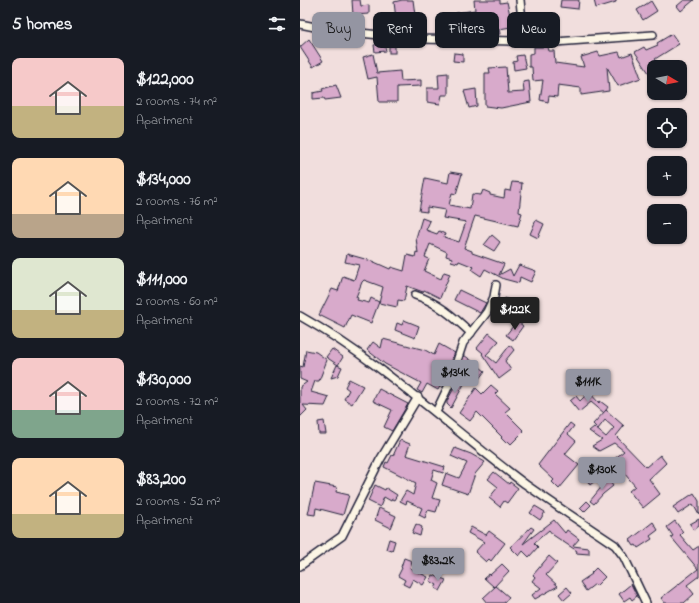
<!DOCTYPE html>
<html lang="en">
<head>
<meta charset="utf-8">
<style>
  :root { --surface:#171b24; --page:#20242c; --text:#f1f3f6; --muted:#9ea1a6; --accent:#9495a2 }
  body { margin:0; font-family:"Indie Flower",sans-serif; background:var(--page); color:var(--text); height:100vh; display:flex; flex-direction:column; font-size:15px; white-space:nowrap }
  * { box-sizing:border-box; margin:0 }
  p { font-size:13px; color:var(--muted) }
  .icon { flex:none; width:22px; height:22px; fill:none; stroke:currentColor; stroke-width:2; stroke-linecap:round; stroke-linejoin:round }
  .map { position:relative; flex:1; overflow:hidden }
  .details { display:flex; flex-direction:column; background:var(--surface); width:300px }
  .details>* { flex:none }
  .top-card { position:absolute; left:12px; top:12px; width:327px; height:36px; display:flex; gap:8px }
  .needle { width:26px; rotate:100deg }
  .fabs { position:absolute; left:347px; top:60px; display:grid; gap:8px }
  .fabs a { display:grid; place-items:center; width:40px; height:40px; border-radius:8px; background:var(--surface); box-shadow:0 1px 3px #0004; font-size:20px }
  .price { position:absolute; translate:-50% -34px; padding:0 9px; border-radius:4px; background:var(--accent); color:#111; font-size:13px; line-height:26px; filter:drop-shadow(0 1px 2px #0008) }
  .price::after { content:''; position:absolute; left:50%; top:24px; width:12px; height:9px; margin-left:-6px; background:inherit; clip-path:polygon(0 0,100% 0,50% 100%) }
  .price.active { background:#222; color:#fff }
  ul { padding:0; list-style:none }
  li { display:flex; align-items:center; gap:12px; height:100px; padding:0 12px }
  li span { display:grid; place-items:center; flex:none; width:112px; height:80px; border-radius:8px; color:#555 }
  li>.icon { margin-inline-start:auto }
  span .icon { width:48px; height:48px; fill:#fffc; stroke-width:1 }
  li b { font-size:17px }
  h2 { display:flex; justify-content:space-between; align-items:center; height:48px; padding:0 12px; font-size:17px }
  .tag { padding:0 14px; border-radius:8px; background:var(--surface); box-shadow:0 1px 3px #0004; font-size:14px; line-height:36px }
  .tag.active { background:var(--accent); color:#111 }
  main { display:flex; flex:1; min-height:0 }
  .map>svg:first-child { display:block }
  .building { fill:#d8aacb; stroke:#22223b }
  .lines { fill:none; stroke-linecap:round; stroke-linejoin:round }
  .minor-casing { stroke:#22223b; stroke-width:10 }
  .minor { stroke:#fcf5e5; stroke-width:7 }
</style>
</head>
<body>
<main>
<section class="details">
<h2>5 homes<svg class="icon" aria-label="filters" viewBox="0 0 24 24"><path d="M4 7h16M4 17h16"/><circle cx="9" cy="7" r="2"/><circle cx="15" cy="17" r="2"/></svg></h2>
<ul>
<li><span style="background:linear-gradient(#f6c9c9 60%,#c2b280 0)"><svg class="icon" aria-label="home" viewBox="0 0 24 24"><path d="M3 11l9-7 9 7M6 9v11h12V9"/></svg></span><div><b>$122,000</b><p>2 rooms · 74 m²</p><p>Apartment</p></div></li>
<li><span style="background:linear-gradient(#ffd9b3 70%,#b9a48a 0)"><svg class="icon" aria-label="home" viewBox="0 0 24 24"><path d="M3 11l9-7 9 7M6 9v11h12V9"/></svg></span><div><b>$134,000</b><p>2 rooms · 76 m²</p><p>Apartment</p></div></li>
<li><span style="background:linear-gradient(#dfe7d0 65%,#c2b280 0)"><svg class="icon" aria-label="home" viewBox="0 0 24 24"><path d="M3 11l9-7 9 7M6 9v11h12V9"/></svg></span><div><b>$111,000</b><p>2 rooms · 60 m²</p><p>Apartment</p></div></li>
<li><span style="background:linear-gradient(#f6c9c9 65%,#7fa58c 0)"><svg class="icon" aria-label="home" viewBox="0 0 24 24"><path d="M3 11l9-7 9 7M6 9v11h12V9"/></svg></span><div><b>$130,000</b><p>2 rooms · 72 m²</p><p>Apartment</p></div></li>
<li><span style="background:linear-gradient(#ffd9b3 70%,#c2b280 0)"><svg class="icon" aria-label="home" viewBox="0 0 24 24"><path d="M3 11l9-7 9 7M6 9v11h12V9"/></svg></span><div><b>$83,200</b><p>2 rooms · 52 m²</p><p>Apartment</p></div></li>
</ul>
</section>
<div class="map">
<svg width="399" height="603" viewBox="0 0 399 603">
  <rect width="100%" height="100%" fill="#f1dedd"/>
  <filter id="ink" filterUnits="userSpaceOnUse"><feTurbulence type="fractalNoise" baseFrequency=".025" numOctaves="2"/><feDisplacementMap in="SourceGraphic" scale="8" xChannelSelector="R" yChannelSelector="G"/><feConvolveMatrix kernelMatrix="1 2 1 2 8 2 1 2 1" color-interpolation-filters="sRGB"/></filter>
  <g filter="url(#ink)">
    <!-- building -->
    <g class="building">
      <polygon points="52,0 60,0 61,6 69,5 69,14 53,15"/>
      <polygon points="102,0 113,0 117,30 107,31 104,17 96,19 94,2"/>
      <polygon points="174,0 200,0 200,3 207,2 210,15 216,14 218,35 213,36 211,27 199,29 200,34 189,35 189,30 176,31 175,20 158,23 156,13 175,10"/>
      <polygon points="261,0 279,0 278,9 260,7"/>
      <polygon points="294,0 316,0 316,2 296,8"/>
      <polygon points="384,0 394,0 381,11 377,6"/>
      <polygon points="351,1 357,11 343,20 337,10"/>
      <polygon points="229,16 255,16 255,36 249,36 249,26 229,26"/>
      <polygon points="372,34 379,44 355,59 359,66 354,67 354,70 349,73 335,52 344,47 346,50 358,45 357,43"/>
      <polygon points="9,39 23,61 13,67 0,47"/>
      <polygon points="84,43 86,51 75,52 74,45"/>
      <rect x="89" y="46" width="6" height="7"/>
      <polygon points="234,47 248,47 249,51 254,51 255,63 284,67 281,57 298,52 300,56 319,52 321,57 332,53 341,78 318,86 307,67 309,91 281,95 281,88 258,85 257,97 249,96 248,102 240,100 243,80 233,81 232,67 229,67 229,54 234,53"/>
      <polygon points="154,53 163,54 163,62 153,61"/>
      <polygon points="73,54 77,73 100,71 101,81 121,80 121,86 97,87 97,102 79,102 77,77 68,79 63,57"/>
      <polygon points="223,55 226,68 214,70 213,62 217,61 216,56"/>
      <polygon points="206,67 208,93 224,92 223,82 229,81 231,102 201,108 185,106 185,73 190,73 189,68"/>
      <polygon points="148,73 148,95 142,95 140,104 127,102 127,88 139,88 138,74"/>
      <polygon points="36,85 41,98 25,100 24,98 13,99 13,93 23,91 22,89"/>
      <polygon points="176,89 177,106 169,108 164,91"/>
      <polygon points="150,172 162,174 156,194 152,193 149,205 170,209 172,194 181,195 183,190 190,193 190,195 204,198 205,190 210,191 212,182 222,183 219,212 222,213 218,226 175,216 164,248 172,251 172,253 204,264 199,275 210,269 213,276 219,265 236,271 231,282 220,277 219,283 204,279 185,269 181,276 172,270 174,267 159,261 158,263 151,261 152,258 146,256 147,252 130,244 125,257 129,259 124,271 141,279 144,272 150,274 140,298 124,290 123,292 107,286 104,301 98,300 97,307 79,303 83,287 64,280 62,282 56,297 58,298 57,300 69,303 71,298 79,302 71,323 51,315 45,328 19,315 32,289 38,291 43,276 54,280 59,265 45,262 47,254 72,261 90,269 91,267 104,271 107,255 115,257 116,252 118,253 116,238 122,218 130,221 126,230 137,234 139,231 145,234 144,237 159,242 166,222 143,218 145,210 127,207 127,212 119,211 125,178 148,183"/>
      <polygon points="236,220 244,224 238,238 230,234"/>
      <polygon points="192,235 200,242 194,251 184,245"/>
      <polygon points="159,290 186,303 180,313 154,300"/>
      <polygon points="205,298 216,304 208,316 198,309"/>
      <polygon points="104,320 119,326 115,338 95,330 97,323 102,325"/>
      <polygon points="217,321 223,326 213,340 206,335"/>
      <polygon points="189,333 199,341 186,355 196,363 210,345 214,350 205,361 211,370 199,379 182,354 183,353 177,348"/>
      <polygon points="83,339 125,350 134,355 139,344 155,353 141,377 144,379 138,390 127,384 122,393 117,390 121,383 85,364 67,350 73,342 81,348"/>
      <polygon points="32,349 43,357 38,365 26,357"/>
      <polygon points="6,350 16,352 27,360 19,381 15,381 11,392 29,397 25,406 3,405 7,410 0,417 0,387 7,382 0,379 0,366 3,367"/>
      <polygon points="164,355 185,371 178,380 161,366"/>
      <polygon points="37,365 42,367 38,376 31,378"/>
      <polygon points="49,379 63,386 52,404 44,399 49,390 45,387"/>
      <polygon points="158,381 164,384 151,408 147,404 147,401"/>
      <polygon points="191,385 198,391 195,394 210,408 205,412 224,431 211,444 208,441 206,443 201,438 202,437 177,412 170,421 159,413 176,388 182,394"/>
      <polygon points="79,389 108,404 92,431 84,427 92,410 73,401"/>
      <polygon points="289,392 299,403 300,401 308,407 304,413 291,402 279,412 270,401 276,396 280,401"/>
      <polygon points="306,410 324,426 316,436 346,467 360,455 366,463 349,479 360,494 343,508 329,491 335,486 313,460 324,451 314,443 299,451 292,446 302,440 289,431 294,427 306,437 314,428 305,420 298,429 293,424"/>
      <polygon points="24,421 26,434 19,434 18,422"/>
      <polygon points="270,423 274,426 268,434 276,441 265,454 279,465 259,489 252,482 254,480 238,465"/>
      <polygon points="100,440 110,444 106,455 145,467 143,473 134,470 131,480 137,483 132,498 140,500 136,512 128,510 125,518 119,515 122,508 107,501 106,504 100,501 106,491 113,495 116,483 84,467 86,462 88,463 92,455 93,456"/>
      <polygon points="155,448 171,454 185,462 175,474 168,494 142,485 146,473 159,478 167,463 151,456"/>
      <polygon points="293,465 301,476 290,485 283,473"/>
      <polygon points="194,472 209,484 210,482 218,488 207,503 204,501 200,507 189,498 198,487 188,479"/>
      <polygon points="308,479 313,486 303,494 294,504 290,501"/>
      <polygon points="15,483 37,487 36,492 49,495 43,515 16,508 15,515 8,514"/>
      <polygon points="75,485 85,490 86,488 97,495 94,500 92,499 91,501 84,497 80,507 68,501"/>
      <polygon points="394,493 399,501 399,515 393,504 378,514 373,507"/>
      <polygon points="287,501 291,505 284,512 280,508"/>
      <polygon points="235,506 245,512 240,520 230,513"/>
      <polygon points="79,508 96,516 91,528 75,520"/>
      <polygon points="399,519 399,526 394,530 390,524"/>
      <polygon points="254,520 265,533 267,530 279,539 273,546 289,548 289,554 276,553 277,551 253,535 249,530 234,543 238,547 229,557 223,551 219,556 210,547 231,527 234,529 223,544"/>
      <polygon points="375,521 383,532 380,535 393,550 399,546 399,576 387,585 394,594 384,603 365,603 361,598 398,569 371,537 373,536 367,527"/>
      <polygon points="353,522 358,530 350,536 352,539 338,548 336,545 334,546 330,540"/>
      <polygon points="116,524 122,527 120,536 112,533"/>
      <polygon points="171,527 186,535 189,531 205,543 191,561 189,559 186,562 175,552 184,542 168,533"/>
      <polygon points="89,539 95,541 92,551 86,549"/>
      <polygon points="249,556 257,563 246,575 258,586 235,599 232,595 241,588 232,581 235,577 233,575"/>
      <polygon points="104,558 112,561 110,568 128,577 123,585 113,579 109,587 103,584 105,580 98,576 102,568 101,567"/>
      <polygon points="202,564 209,571 194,587 184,578 189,574 190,575"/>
      <polygon points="296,568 305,577 296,586 295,584 286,591 280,582 292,574 291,573"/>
      <polygon points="133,575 146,580 140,591 135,588 137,585 130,581"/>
      <polygon points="331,584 337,596 332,600 330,597 324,601 319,594"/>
      <polygon points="196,586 209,597 204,603 187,603 183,598"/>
      <polygon points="267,587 272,593 264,600 259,594"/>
    </g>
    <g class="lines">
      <!-- minor casing -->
      <g class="minor-casing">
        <g id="minor">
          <polyline points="220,0 224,41"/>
          <polyline points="0,24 30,30 120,39 255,42 353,35"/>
          <path d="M 115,295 C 137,302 154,317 171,333"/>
          <path d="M 0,316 C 82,362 150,428 225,484 C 255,505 285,525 315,545 L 324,557 L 346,603"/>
          <polyline points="136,412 149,385 163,343 187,312 194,297 196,285"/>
          <polyline points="0,566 42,536 80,460 118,397"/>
        </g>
      </g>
      <!-- minor -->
      <use href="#minor" class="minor"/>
    </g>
  </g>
</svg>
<div class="fabs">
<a><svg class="needle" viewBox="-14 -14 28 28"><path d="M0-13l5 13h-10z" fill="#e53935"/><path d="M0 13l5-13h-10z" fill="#9ea1a6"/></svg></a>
<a><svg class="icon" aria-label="locate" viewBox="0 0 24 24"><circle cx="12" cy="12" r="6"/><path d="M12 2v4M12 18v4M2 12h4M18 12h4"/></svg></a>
<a>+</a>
<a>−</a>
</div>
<b class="price active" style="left:215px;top:331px">$122K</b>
<b class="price" style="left:155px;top:394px">$134K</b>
<b class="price" style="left:288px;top:403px">$111K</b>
<b class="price" style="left:302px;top:491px">$130K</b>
<b class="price" style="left:138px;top:582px">$83.2K</b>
<div class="top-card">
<a class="tag active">Buy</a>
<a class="tag">Rent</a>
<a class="tag">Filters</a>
<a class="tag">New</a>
</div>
</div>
</main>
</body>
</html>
